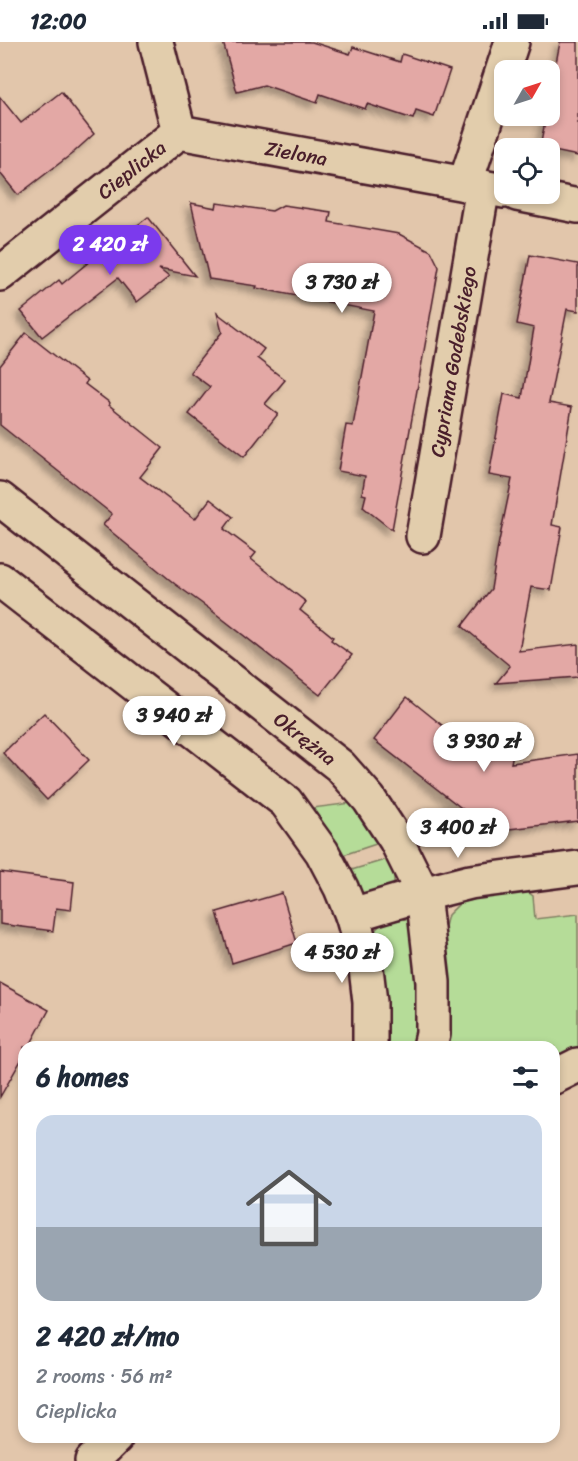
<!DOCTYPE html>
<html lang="en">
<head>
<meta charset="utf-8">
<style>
  :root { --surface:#fff; --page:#f2f2f3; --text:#1f2937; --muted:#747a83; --line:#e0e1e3; --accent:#7c3aed }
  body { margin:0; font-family:Sriracha,sans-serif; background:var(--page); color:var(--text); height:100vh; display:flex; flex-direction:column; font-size:22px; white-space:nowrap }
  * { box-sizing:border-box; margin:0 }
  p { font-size:20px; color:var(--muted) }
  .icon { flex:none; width:33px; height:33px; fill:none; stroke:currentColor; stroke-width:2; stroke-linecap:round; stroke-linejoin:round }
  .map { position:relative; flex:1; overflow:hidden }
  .drawer { position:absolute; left:18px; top:999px; width:542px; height:402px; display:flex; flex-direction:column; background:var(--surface); border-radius:18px; box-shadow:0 3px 9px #0003 }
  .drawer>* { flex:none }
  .needle { width:39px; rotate:51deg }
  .fabs { position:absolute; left:494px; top:18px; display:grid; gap:12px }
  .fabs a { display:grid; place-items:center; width:66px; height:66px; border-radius:12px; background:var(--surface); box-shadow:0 3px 9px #0003; font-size:30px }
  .price { position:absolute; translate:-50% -51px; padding:0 14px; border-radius:21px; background:#fff; color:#222; font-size:20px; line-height:39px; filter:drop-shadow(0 2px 3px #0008) }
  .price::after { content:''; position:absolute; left:50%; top:36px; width:18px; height:14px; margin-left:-9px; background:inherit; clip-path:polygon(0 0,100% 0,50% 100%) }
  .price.selected { background:var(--accent); color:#fff }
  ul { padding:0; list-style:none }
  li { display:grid; align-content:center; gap:12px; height:318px; padding:0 18px }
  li+li { border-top:2px solid var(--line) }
  li span { display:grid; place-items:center; height:186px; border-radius:18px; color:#555 }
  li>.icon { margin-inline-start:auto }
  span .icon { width:108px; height:108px; fill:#fffc; stroke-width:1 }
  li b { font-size:26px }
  h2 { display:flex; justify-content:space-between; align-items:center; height:72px; padding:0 18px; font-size:26px }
  .status { display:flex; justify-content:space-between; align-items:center; height:42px; padding:0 30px; background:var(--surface); direction:ltr }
  .status svg { height:16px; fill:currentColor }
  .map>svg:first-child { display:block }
  .green { fill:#b5dc98; stroke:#807e62; stroke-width:1.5 }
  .building { fill:#e3a8a5; stroke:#4a1f2b; stroke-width:1.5; filter:url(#shadow) }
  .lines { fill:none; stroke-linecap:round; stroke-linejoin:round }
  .street-casing { stroke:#4a1f2b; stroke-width:38 }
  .street { stroke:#e2cdac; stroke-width:33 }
  .labels { text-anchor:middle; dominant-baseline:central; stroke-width:6; stroke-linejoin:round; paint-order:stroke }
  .street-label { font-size:20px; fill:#4a1f2b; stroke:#e2cdac }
</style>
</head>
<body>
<div class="status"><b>12:00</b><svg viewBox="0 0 49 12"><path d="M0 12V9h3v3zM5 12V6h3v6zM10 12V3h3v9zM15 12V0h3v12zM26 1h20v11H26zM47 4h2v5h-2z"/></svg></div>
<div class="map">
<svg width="578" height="1419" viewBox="0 0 578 1419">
  <defs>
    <filter id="shadow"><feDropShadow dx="-5.5" dy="5.5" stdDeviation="3" flood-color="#0004"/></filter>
  </defs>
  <rect width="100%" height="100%" fill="#e2c6ab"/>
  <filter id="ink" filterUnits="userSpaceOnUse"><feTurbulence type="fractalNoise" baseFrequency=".0167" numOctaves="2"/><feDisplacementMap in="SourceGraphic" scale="12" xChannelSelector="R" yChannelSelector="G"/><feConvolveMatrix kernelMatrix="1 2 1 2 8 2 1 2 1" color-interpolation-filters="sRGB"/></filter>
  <g filter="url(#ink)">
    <!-- green -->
    <g class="green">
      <polygon points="352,761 379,801 337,815 304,767"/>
      <polygon points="388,817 394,832 394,844 380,854 358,853 345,830"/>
      <polygon points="522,846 533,854 535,877 578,872 578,1005 557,1019 554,1020 554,1005 447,1005 448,918 444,888 448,873 460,861"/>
      <path d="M 407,877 L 413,886 L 418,956 L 413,1005 L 386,1005 L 373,891 C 381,879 393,878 407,877 Z"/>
    </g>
    <!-- building -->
    <g class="building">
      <polygon points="223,0 312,0 350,12 353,5 400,20 402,12 450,28 434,75 416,69 413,77 367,62 365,67 320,52 317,61 264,43 237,50"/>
      <polygon points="560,0 578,0 578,114 549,108 549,106 540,106 546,74 549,74 549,58"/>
      <polygon points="61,50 94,92 73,111 18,153 0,131 0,55 21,81"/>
      <polygon points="191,161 216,166 217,161 272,169 283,163 331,170 329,180 399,192 431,209 439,225 392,488 363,465 366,453 362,452 365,434 338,429 346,383 353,384 374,269 256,246 257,244 209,237"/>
      <polygon points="148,175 195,234 159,227 169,235 137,260 118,236 42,295 21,269 59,238 62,242 118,196 120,197"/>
      <polygon points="530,213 578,222 578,269 567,267 549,361 572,365 552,483 562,485 551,548 531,545 519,609 578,602 578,635 496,641 510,624 462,584 491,547 498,504 512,437 489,433 504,352 522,356 534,286 517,282"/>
      <polygon points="217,271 229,280 230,279 234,284 264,307 257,316 285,338 265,362 278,372 244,415 189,372 210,345 190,330 222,290"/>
      <polygon points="26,291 87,339 85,342 110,361 109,363 163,406 140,435 195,477 210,457 233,475 224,487 256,511 251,517 306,560 300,568 333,595 331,598 352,613 320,653 211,568 175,542 103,483 112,472 0,383 0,324"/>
      <polygon points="407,655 463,700 470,692 514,707 511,721 578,712 578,779 491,789 374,698"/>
      <polygon points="44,671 89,718 47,758 3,711"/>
      <polygon points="0,830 74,840 71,868 56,866 53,889 0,882"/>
      <polygon points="282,851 297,901 232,921 217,870"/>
      <polygon points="0,941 49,968 29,1005 24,1005 24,1013 0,1055"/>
    </g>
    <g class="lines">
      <!-- street casing -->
      <g class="street-casing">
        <g id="street">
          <path id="s1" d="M 156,0 L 179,90 L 504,149"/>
          <polyline points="465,142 512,0"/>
          <polyline points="517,152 578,164"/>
          <path id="s2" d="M 0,232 L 179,90"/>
          <path id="s3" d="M 0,457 L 340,724 L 369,757 L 396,798 L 423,852 L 433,940 L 433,992 L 430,1005"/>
          <path id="s4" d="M 423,494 L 483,145"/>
          <polyline points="0,538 286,760 322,810 341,846 352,873 365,918 370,960 370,1005"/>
          <polyline points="352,873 423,852 470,840 578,826"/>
          <polyline points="554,1035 578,1023"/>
          <polyline points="92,1419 116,1395"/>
        </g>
      </g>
      <!-- street -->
      <use href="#street" class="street"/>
    </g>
  </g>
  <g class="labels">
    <!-- street labels -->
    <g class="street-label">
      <text stroke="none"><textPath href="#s1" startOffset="212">Zielona</textPath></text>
      <text stroke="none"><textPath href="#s2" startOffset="168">Cieplicka</textPath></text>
      <text stroke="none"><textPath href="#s4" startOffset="177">Cypriana Godebskiego</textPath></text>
      <text stroke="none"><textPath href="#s3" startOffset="388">Okrężna</textPath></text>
    </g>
  </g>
</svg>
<div class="fabs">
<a><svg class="needle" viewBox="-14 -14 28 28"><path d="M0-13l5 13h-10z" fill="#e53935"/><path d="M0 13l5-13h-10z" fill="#747a83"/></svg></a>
<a><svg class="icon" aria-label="locate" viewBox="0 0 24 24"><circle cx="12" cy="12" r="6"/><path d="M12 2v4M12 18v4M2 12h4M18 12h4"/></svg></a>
</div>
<b class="price selected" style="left:110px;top:234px">2 420 zł</b>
<b class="price" style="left:342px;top:272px">3 730 zł</b>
<b class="price" style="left:174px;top:705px">3 940 zł</b>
<b class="price" style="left:484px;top:731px">3 930 zł</b>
<b class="price" style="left:458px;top:817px">3 400 zł</b>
<b class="price" style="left:342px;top:942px">4 530 zł</b>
<section class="drawer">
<h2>6 homes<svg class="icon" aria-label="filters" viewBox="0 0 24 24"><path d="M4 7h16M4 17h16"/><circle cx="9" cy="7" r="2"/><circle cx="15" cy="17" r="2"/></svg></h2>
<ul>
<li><span style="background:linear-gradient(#c9d6e8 60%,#9aa5b1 0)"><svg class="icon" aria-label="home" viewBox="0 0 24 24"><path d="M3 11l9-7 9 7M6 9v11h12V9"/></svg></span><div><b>2 420 zł/mo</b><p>2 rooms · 56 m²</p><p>Cieplicka</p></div></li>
</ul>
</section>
</div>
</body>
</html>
